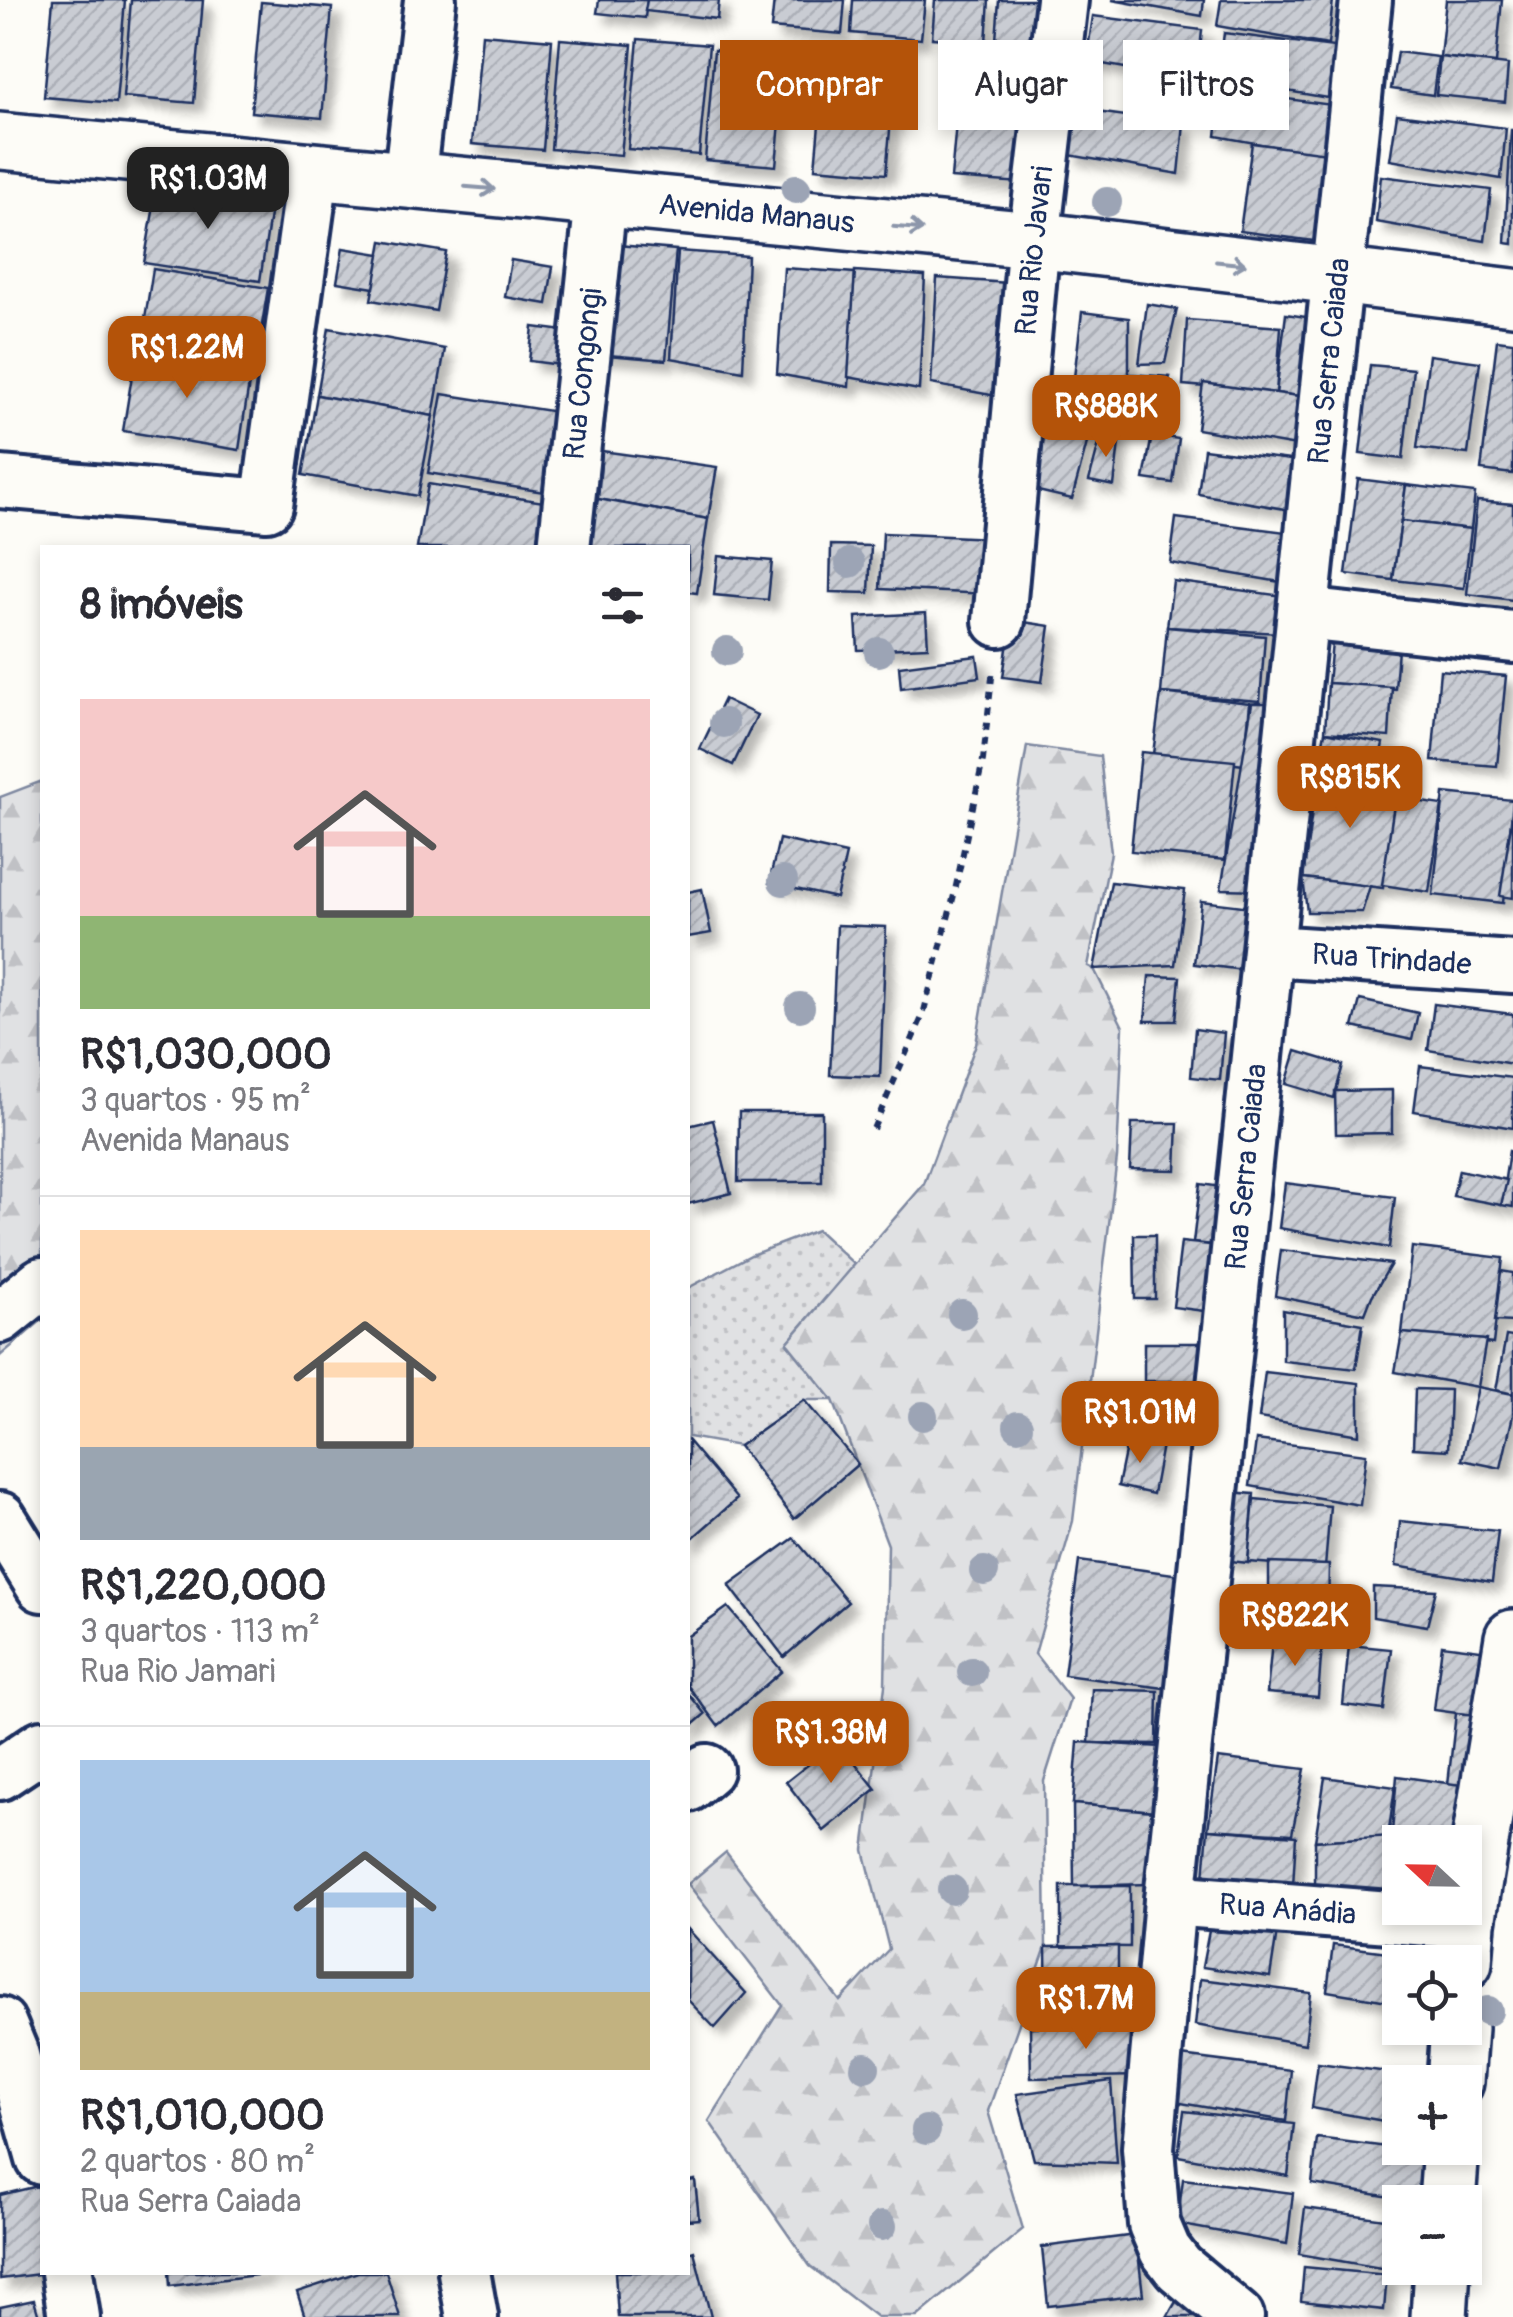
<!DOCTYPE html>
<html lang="pt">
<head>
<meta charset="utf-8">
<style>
  :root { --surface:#fff; --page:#f7f7f7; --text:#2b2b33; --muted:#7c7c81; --line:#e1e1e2; --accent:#b45309 }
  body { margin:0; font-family:Pangolin,sans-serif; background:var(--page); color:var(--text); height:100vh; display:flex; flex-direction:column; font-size:38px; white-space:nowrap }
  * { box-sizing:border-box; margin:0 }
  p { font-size:32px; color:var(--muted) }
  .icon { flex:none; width:55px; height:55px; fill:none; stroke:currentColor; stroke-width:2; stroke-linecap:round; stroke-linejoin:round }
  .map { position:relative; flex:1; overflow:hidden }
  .side { position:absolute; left:40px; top:545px; width:650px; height:1730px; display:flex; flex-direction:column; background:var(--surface); border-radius:0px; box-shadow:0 5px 15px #0003 }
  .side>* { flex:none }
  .hud { position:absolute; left:720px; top:40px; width:642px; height:90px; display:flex; gap:20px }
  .needle { width:65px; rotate:292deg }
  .buttons { position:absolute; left:1382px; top:1825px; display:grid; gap:20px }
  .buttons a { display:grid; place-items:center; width:100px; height:100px; border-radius:0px; background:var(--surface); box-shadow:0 5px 15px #0003; font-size:50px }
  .price { position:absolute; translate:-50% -85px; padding:0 22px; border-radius:20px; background:var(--accent); color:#fff; font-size:32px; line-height:65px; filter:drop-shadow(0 2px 5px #0008) }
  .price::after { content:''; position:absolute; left:50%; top:60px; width:30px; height:22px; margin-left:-15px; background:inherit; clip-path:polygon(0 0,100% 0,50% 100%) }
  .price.on { background:#222; color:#fff }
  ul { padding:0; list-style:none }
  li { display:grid; align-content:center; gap:20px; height:530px; padding:0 40px }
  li+li { border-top:2px solid var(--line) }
  li span { display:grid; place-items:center; height:310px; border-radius:0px; color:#555 }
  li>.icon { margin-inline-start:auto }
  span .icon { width:180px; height:180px; fill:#fffc; stroke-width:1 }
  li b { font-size:42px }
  h2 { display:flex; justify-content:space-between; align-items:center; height:120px; padding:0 40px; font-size:42px }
  .tag { padding:0 35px; border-radius:0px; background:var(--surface); box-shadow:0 5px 15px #0003; font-size:35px; line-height:90px }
  .tag.on { background:var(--accent); color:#fff }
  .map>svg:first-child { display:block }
  .grass { fill:url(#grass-dots); stroke:#7e88a0; stroke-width:2.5 }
  .forest { fill:url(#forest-firs); stroke:#7e88a0; stroke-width:2.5 }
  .building { fill:url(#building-hatch); stroke:#1b2f5e; stroke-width:2.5; filter:url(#shadow) }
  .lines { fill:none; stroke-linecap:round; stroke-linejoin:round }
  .minor-casing { stroke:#1b2f5e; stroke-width:58 }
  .secondary-casing { stroke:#1b2f5e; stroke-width:62 }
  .path { stroke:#1b2f5e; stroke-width:6; stroke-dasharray:8 8; stroke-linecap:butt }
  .minor { stroke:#fdfcf7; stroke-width:50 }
  .secondary { stroke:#fdfcf7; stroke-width:55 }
  .tree { fill:#9ca4b5 }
  .oneway { stroke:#8c96aa }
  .labels { text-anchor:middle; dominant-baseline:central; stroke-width:8; stroke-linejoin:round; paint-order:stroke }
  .street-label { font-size:30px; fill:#1b2f5e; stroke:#fdfcf7 }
</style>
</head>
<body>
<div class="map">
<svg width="1513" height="2317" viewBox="0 0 1513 2317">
  <defs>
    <pattern id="grass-dots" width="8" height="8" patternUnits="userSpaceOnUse" patternTransform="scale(2.5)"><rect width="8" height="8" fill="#e0e1e3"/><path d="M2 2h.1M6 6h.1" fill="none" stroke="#c0c1c5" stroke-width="1.8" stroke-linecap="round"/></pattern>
    <pattern id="forest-firs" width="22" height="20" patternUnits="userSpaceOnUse" patternTransform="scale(2.5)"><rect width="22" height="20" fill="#e0e1e3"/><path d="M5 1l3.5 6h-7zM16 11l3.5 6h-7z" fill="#c0c1c5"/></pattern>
    <pattern id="building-hatch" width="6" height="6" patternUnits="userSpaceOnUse" patternTransform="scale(2.5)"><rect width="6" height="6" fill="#c9ccd3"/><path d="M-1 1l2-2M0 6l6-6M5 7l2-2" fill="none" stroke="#acb0b8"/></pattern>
    <filter id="shadow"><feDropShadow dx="9" dy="9" stdDeviation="5" flood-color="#0004"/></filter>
  </defs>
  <rect width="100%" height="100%" fill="#fdfcf7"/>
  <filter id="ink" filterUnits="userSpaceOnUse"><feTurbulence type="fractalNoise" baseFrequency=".01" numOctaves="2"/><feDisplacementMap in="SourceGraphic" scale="20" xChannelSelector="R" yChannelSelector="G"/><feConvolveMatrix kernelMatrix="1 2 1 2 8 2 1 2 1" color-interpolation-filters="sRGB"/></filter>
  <g filter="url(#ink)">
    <!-- grass -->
    <polygon class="grass" points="817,1230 854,1264 787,1343 833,1400 804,1400 739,1446 688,1437 688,1288 751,1255"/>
    <!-- forest -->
    <g class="forest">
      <polygon points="1027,746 1100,756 1111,853 1088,966 1094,969 1123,1027 1117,1158 1073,1521 1035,1654 1070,1699 1044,1781 1046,1947 988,2111 1023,2229 917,2317 877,2317 810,2266 709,2121 782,2005 688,1884 726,1852 840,2001 889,1949 864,1850 885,1686 888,1545 833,1400 787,1343 924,1184 976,1044"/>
      <polygon points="42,781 42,1320 0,1356 0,797"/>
    </g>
    <!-- building -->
    <g class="building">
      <polygon points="53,0 125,0 116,103 44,97"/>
      <polygon points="131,0 203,0 194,103 123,97"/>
      <polygon points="599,0 647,0 645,18 597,13"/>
      <polygon points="647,0 719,0 717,19 645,11"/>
      <polygon points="774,0 845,0 842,34 771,28"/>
      <polygon points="853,0 925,0 921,39 851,33"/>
      <polygon points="935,0 989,0 986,42 932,38"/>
      <polygon points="999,0 1055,0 1052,44 996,40"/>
      <polygon points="1112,0 1204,0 1202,16"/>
      <polygon points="1221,0 1333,0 1328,45 1217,26"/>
      <polygon points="1446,0 1502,0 1496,63 1440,57"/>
      <polygon points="261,2 332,8 322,118 251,112"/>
      <polygon points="1093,16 1202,30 1197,81 1086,61"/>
      <polygon points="1224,33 1334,47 1328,98 1218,79"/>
      <polygon points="482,34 552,40 543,150 472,144"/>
      <polygon points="560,39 632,45 621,155 551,149"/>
      <polygon points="638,39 709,45 699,155 628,149"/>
      <polygon points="714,50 786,56 776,166 705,160"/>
      <polygon points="1397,52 1438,57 1433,95 1391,89"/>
      <polygon points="1440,57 1508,65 1505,102 1436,95"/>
      <polygon points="825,58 896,64 886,174 815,168"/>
      <polygon points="961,67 1031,73 1022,183 951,178"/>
      <polygon points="1221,90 1332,105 1327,156 1216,136"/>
      <polygon points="1075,109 1184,124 1179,174 1069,155"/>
      <polygon points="1397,114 1506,128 1501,179 1390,160"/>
      <polygon points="1511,130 1513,130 1513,244 1505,243"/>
      <polygon points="1252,143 1327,153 1314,241 1240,231"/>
      <polygon points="1381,176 1491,190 1485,241 1376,222"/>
      <polygon points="158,183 272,201 260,281 144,263"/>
      <polygon points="382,241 446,252 436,311 371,300"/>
      <polygon points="605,244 676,250 666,360 596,354"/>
      <polygon points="343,248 380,254 374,288 337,282"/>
      <polygon points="678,251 748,256 743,371 671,358"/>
      <polygon points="511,260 553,267 547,304 505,297"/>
      <polygon points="784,268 855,273 849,387 777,374"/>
      <polygon points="153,269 268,288 255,367 140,349"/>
      <polygon points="855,271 925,276 919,390 848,377"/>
      <polygon points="937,278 1008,283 1002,397 931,384"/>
      <polygon points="1147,304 1177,309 1165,363 1139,364"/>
      <polygon points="1082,312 1129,318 1129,374 1170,377 1155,426 1070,410"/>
      <polygon points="1286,314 1319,319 1309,397 1276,393"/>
      <polygon points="1187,320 1281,327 1276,393 1183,385"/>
      <polygon points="533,327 565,331 561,365 529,361"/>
      <polygon points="329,328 445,349 433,416 317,395"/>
      <polygon points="1497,340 1513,342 1513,474 1481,470"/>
      <polygon points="136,351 251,370 239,450 123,431"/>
      <polygon points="1429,355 1480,362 1468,454 1417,448"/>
      <polygon points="1370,365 1413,369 1403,459 1360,454"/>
      <polygon points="1203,383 1313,398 1308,448 1197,429"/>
      <polygon points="442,394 557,412 544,492 428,473"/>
      <polygon points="317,395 433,416 418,496 303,475"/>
      <polygon points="1044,426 1091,428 1072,499 1038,491"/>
      <polygon points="1102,432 1120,434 1114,486 1089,481"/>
      <polygon points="1152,435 1179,439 1173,483 1144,479"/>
      <polygon points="1204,449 1314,463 1308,513 1198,494"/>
      <polygon points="602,451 717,467 708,519 598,499"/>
      <polygon points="1358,479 1406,485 1393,580 1346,574"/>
      <polygon points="428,484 544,502 536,548 417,548"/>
      <polygon points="1406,485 1475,493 1471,529 1401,521"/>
      <polygon points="598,499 708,519 697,593 688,592 688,548 589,548"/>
      <polygon points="1477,501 1513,504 1513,600 1467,594"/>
      <polygon points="1176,518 1286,532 1280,582 1170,563"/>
      <polygon points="1401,521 1471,529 1464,588 1393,580"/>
      <polygon points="883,533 990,538 988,594 880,589"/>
      <polygon points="831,545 871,546 869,593 830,592"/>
      <polygon points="718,556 772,561 768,600 714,595"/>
      <polygon points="1173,581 1283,596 1280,633 1167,627"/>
      <polygon points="926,613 928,647 858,650 856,617"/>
      <polygon points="1011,620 1050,626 1042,682 1003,677"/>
      <polygon points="1167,627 1265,636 1260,701 1161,693"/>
      <polygon points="1332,643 1398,649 1395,689 1328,683"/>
      <polygon points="977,656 980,677 901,688 899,666"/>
      <polygon points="1440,670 1506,676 1497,766 1432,761"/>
      <polygon points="1328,683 1392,687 1389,737 1325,732"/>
      <polygon points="1161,693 1250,703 1244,765 1153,754"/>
      <polygon points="724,699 757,715 733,765 700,749"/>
      <polygon points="1252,703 1282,703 1260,890 1221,889"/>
      <polygon points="1325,732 1383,743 1375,784 1317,774"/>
      <polygon points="1141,752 1235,761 1225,860 1131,851"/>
      <polygon points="1317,774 1397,783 1383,888 1303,878"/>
      <polygon points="1444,793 1513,800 1503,903 1433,895"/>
      <polygon points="1395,798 1442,805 1429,892 1382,885"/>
      <polygon points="1513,811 1513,898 1500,896"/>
      <polygon points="779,839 846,854 836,898 769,883"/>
      <polygon points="1303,878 1370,886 1362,912 1307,912"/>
      <polygon points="1111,882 1185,890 1175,965 1094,969"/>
      <polygon points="702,889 711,933 688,937 688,892"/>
      <polygon points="1201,901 1260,908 1252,971 1194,964"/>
      <polygon points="837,925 886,927 880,1077 830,1075"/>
      <polygon points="1149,976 1180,977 1176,1021 1145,1021"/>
      <polygon points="1360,1000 1418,1013 1412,1040 1353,1027"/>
      <polygon points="1434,1004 1513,1014 1513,1064 1428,1050"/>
      <polygon points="1195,1029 1224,1033 1220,1080 1191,1077"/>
      <polygon points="1296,1051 1343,1065 1334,1098 1286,1084"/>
      <polygon points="1420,1066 1513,1078 1513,1128 1414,1111"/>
      <polygon points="1392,1090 1392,1133 1336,1134 1335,1091"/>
      <polygon points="739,1112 822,1112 822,1182 738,1182"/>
      <polygon points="713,1120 731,1193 688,1204 688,1126"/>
      <polygon points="1132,1123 1178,1123 1176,1170 1130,1169"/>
      <polygon points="1509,1151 1513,1152 1513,1207 1501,1205"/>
      <polygon points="1459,1170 1507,1180 1501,1205 1453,1196"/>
      <polygon points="1285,1183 1395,1197 1389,1248 1279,1228"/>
      <polygon points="1200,1184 1230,1188 1224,1246 1193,1243"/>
      <polygon points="1134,1235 1155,1235 1155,1299 1135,1299"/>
      <polygon points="1181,1242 1220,1246 1212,1312 1173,1307"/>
      <polygon points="1412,1247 1503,1258 1493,1344 1402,1333"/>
      <polygon points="1281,1250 1391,1264 1372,1296 1365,1314 1275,1296"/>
      <polygon points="1501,1271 1513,1273 1513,1322 1495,1321"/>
      <polygon points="1283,1310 1363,1324 1356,1369 1283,1361"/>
      <polygon points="1402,1333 1486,1340 1478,1387 1395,1372"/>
      <polygon points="1506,1336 1513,1337 1513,1394 1496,1390"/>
      <polygon points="1144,1343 1208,1343 1207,1381 1144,1381"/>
      <polygon points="1265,1372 1359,1383 1359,1435 1259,1418"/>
      <polygon points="1114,1387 1202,1404 1196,1439 1107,1423"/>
      <polygon points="1478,1387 1513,1394 1513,1415 1501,1468 1462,1460"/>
      <polygon points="1415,1389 1450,1390 1448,1450 1413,1448"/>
      <polygon points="804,1400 858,1464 794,1519 739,1446"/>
      <polygon points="1128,1437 1162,1445 1153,1494 1118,1486"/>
      <polygon points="1256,1440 1366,1454 1360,1505 1250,1486"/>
      <polygon points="688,1441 737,1499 688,1542"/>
      <polygon points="1229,1492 1254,1494 1248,1563 1222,1560"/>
      <polygon points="1254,1499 1330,1506 1325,1568 1248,1562"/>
      <polygon points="1400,1521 1498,1531 1492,1582 1396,1566"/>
      <polygon points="794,1538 848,1602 784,1657 729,1585"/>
      <polygon points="1079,1561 1188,1576 1172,1689 1064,1675"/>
      <polygon points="1269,1563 1329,1565 1328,1615 1269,1615"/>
      <polygon points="1373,1587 1436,1590 1427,1626 1373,1617"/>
      <polygon points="728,1607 782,1671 718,1726 688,1686 688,1636"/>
      <polygon points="1272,1641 1322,1645 1318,1697 1267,1693"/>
      <polygon points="1349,1645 1391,1649 1384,1710 1343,1705"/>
      <polygon points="1442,1645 1496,1652 1487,1717 1434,1710"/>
      <polygon points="1092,1689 1158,1691 1157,1744 1089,1743"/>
      <polygon points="688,1693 705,1714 688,1729"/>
      <polygon points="1456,1713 1487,1716 1479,1787 1448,1784"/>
      <polygon points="838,1741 876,1789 824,1831 786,1782"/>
      <polygon points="1078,1742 1162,1747 1154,1811 1073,1804"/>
      <polygon points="1218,1758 1305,1769 1292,1834 1208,1829"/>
      <polygon points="1397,1776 1483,1788 1477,1839 1392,1832"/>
      <polygon points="1325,1777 1395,1787 1388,1837 1315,1841"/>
      <polygon points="1073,1804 1153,1811 1149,1884 1074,1886"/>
      <polygon points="1208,1829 1296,1836 1293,1886 1204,1878"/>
      <polygon points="1391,1836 1385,1898 1315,1889 1315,1841"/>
      <polygon points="1061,1886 1130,1886 1130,1947 1061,1946"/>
      <polygon points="1212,1915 1278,1925 1270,1977 1202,1967"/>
      <polygon points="688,1929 746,1993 715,2028 688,2000"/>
      <polygon points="1333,1945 1443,1959 1443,1962 1400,1962 1400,2003 1327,1991"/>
      <polygon points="1118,1946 1118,2026 1047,2027 1046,1947"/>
      <polygon points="1200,1979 1311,1993 1305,2044 1195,2025"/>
      <polygon points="1141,2025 1142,2076 1031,2078 1030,2027"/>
      <polygon points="1181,2056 1291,2070 1286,2121 1175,2102"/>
      <polygon points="1318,2063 1428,2077 1427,2082 1400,2082 1400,2124 1312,2108"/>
      <polygon points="1111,2081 1117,2163 1034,2160 1017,2094"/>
      <polygon points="1184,2111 1294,2124 1288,2176 1178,2156"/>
      <polygon points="1317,2138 1427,2152 1421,2202 1312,2184"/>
      <polygon points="1183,2179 1293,2193 1287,2244 1177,2224"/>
      <polygon points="695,2180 699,2219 688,2220 688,2181"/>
      <polygon points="38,2186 42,2202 42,2272 55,2272 0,2279 0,2195"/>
      <polygon points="1305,2208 1400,2221 1400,2268 1410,2268 1410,2273 1299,2254"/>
      <polygon points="1136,2235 1143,2295 1048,2306 1042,2247"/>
      <polygon points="694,2251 711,2317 618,2317 615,2272 688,2272 688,2253"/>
      <polygon points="1304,2267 1387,2275 1384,2310 1301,2301"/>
      <polygon points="169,2272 265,2272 265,2274 170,2286"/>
      <polygon points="358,2272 386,2272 400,2317 305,2317 297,2292"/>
      <polygon points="1178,2298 1208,2317 1167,2317"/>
      <polygon points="34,2300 39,2317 0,2317 0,2307"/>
    </g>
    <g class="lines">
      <!-- minor casing -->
      <g class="minor-casing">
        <g id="minor">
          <polyline points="409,182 430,0"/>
          <polyline points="0,482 267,505 313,174"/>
          <path id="s1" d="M 564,548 L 601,199"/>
          <polyline points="1303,614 1513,637"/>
          <path id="s2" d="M 999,621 L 1034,240 L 1062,0"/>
          <path id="s3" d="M 1270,951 L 1513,967"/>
          <polyline points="0,1317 42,1283"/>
          <polyline points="0,1518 42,1586"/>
          <polyline points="0,1774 42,1746"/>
          <polyline points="688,1786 707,1770"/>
          <path id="s4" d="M 1170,1900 L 1467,1923"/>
          <polyline points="0,2023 12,2052 42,2159"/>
          <polyline points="67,2272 74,2317"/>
          <polyline points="464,2272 472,2317"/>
          <path id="s5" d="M 1238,2317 L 1179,2268 L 1165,2250 L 1154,2224 L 1148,2148 L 1170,1900 L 1366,0"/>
        </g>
      </g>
      <!-- secondary casing -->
      <g class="secondary-casing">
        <g id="secondary">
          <path id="s6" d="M 0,141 L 1034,240 L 1513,297"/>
          <polyline points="1464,1962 1467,1923 1513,1638"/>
          <polyline points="1455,2082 1459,2028"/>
          <polyline points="1447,2202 1451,2148"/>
          <polyline points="1439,2317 1442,2268"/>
        </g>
      </g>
      <!-- path -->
      <polyline class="path" points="873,1129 923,1015 954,895 983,760 993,668"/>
      <!-- minor -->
      <use href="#minor" class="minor"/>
      <!-- secondary -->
      <use href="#secondary" class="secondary"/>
    </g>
    <!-- trees -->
    <g class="tree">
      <circle cx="796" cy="189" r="15"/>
      <circle cx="1107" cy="202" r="15"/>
      <circle cx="850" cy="563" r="15"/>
      <circle cx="727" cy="651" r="15"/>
      <circle cx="879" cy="652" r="15"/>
      <circle cx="724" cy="723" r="15"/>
      <circle cx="783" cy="881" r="15"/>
      <circle cx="800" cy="1007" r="15"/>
      <circle cx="962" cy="1314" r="15"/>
      <circle cx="923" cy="1416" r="15"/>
      <circle cx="1018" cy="1426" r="15"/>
      <circle cx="984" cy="1571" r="15"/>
      <circle cx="972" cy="1672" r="15"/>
      <circle cx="952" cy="1890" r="15"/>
      <circle cx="1488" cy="2011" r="15"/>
      <circle cx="865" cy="2067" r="15"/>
      <circle cx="926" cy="2130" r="15"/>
      <circle cx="882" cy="2226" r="15"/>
    </g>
    <!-- one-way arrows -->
    <defs><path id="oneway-shaft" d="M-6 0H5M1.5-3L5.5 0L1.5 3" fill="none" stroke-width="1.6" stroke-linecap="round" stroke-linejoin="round" transform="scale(2.5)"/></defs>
    <g class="oneway">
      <use href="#oneway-shaft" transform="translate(480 188) rotate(5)"/>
      <use href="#oneway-shaft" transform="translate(908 228) rotate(5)"/>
      <use href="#oneway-shaft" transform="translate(1231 263) rotate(6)"/>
    </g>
  </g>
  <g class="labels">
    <!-- street labels -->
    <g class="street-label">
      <text stroke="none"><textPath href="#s6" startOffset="760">Avenida Manaus</textPath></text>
      <text stroke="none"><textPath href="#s2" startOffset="372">Rua Rio Javari</textPath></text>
      <text stroke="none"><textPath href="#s5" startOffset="2000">Rua Serra Caiada</textPath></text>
      <text stroke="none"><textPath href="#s1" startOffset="175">Rua Congongi</textPath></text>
      <text stroke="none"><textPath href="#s3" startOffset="122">Rua Trindade</textPath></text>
      <text stroke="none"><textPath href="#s5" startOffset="1190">Rua Serra Caiada</textPath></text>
      <text stroke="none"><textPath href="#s4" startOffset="118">Rua Anádia</textPath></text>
    </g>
  </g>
</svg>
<div class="buttons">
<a><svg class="needle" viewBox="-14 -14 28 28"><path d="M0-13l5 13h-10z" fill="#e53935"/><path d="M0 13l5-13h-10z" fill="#7c7c81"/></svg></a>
<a><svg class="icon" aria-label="locate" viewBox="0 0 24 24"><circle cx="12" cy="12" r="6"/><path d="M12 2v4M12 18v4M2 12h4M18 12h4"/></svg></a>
<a>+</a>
<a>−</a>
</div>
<b class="price on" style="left:208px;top:232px">R$1.03M</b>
<b class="price" style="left:187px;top:401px">R$1.22M</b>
<b class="price" style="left:1106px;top:460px">R$888K</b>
<b class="price" style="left:1350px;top:831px">R$815K</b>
<b class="price" style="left:1140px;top:1466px">R$1.01M</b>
<b class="price" style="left:1295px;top:1669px">R$822K</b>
<b class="price" style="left:831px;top:1786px">R$1.38M</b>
<b class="price" style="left:1086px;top:2052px">R$1.7M</b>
<div class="hud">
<a class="tag on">Comprar</a>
<a class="tag">Alugar</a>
<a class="tag">Filtros</a>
</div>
<section class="side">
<h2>8 imóveis<svg class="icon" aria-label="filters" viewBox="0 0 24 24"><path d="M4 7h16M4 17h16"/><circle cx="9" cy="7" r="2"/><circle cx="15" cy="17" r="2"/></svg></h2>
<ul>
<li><span style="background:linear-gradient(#f6c9c9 70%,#8fb573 0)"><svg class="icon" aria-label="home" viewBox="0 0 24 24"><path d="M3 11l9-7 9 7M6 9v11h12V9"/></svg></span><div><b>R$1,030,000</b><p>3 quartos · 95 m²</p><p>Avenida Manaus</p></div></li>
<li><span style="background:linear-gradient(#ffd9b3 70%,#9aa5b1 0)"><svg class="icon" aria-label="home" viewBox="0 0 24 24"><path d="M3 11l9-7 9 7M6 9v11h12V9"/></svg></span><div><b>R$1,220,000</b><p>3 quartos · 113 m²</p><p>Rua Rio Jamari</p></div></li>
<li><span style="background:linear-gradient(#a9c7e8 75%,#c2b280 0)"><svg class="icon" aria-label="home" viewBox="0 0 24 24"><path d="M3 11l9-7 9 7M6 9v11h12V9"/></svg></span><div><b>R$1,010,000</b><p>2 quartos · 80 m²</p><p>Rua Serra Caiada</p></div></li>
</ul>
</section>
</div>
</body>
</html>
